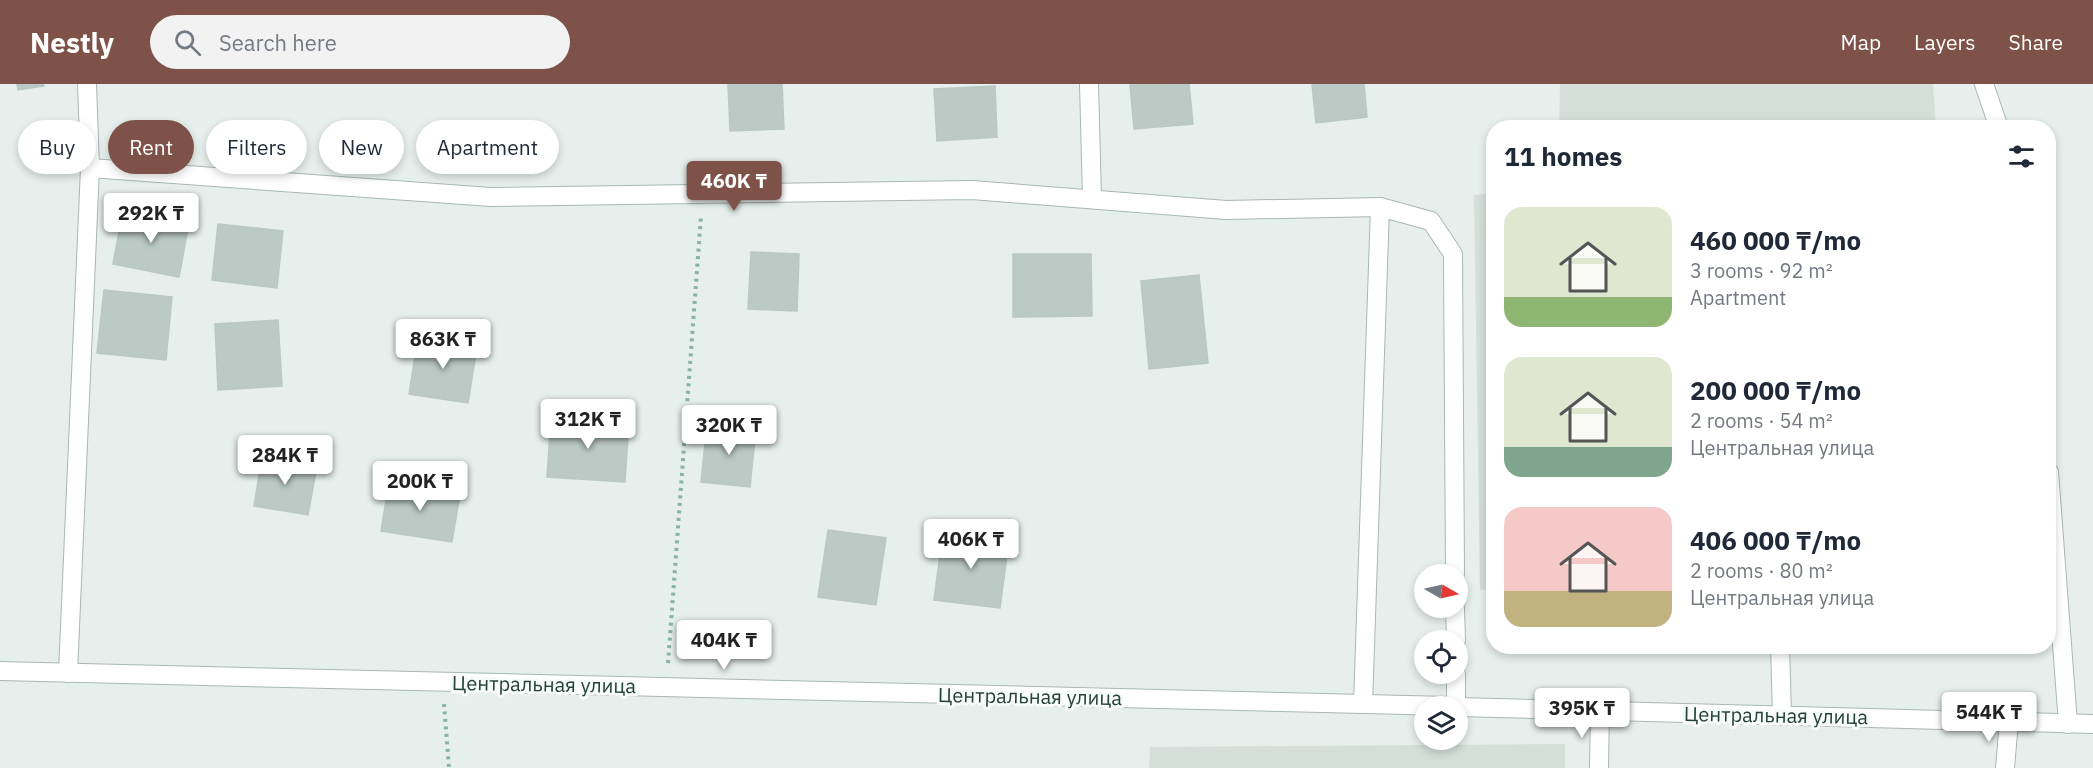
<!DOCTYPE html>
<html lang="en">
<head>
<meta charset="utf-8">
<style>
  :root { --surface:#fff; --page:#f2f2f3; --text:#1f2937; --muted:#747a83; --accent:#7f5249 }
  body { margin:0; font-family:"IBM Plex Sans",sans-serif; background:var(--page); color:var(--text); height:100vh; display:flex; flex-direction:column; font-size:22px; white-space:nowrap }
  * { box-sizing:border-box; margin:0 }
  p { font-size:20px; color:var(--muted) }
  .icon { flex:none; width:33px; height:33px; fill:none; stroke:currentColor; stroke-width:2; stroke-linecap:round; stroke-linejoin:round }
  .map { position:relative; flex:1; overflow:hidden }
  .sheet { position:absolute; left:1486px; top:36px; width:570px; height:534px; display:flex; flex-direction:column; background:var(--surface); border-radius:24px; box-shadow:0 3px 9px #0003 }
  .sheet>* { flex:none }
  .top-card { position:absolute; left:18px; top:36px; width:570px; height:54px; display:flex; gap:12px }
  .needle { width:39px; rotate:99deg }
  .tools { position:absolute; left:1414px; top:480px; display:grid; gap:12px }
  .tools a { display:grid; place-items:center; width:54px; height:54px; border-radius:50%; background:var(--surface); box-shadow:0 3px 9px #0003; font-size:30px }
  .price { position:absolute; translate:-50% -51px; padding:0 14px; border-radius:6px; background:#fff; color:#222; font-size:20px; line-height:39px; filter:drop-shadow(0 2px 3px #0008) }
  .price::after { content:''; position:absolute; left:50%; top:36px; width:18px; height:14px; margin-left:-9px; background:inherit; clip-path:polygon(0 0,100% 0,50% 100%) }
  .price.active { background:var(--accent); color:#fff }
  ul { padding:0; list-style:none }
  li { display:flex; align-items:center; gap:18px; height:150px; padding:0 18px }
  li span { display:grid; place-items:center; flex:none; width:168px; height:120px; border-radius:18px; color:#555 }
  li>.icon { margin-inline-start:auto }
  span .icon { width:72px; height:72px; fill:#fffc; stroke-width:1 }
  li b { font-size:26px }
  h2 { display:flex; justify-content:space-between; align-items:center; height:72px; padding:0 18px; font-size:26px }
  .tag { padding:0 21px; border-radius:27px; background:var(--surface); box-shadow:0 3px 9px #0003; font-size:21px; line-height:54px }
  .tag.active { background:var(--accent); color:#fff }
  header { display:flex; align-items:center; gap:36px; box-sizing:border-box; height:84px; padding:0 30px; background:var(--accent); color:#fff }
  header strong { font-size:28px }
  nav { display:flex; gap:33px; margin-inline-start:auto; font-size:21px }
  .search { width:420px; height:54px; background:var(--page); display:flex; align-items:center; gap:15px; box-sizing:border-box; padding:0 21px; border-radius:33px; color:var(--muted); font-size:22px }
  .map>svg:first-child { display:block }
  .built { fill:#d4dfda }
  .building { fill:#bbcac4; stroke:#b8c9c2; stroke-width:1.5 }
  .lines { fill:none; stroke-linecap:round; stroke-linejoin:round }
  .minor-casing { stroke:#a8b8b2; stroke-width:20 }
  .path { stroke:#86b3a5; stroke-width:4; stroke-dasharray:3 4.5; stroke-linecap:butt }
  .minor { stroke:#fff; stroke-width:18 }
  .labels { text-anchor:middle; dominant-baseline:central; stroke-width:6; stroke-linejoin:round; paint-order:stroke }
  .street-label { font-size:20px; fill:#24423a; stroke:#f7fbf9 }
</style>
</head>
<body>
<header>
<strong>Nestly</strong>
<div class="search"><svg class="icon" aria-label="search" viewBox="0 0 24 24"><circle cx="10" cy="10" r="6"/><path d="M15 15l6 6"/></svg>Search here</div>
<nav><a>Map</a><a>Layers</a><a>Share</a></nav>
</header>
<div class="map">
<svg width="2093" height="684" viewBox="0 0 2093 684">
  <rect width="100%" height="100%" fill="#e6efeb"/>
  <!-- built -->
  <g class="built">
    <polygon points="1560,0 1933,0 1936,43 1559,43"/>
    <polygon points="1494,109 1494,505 1480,506 1474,111"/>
    <polygon points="1565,660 1565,684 1149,684 1150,663"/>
  </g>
  <!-- building -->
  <g class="building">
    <polygon points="17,0 43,0 44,2 18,6"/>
    <polygon points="728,0 782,0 784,45 730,47"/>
    <polygon points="1189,0 1193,40 1134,45 1130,1"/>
    <polygon points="1312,0 1364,0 1367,33 1316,39"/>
    <polygon points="995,2 997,53 937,57 934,5"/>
    <polygon points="123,126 189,139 179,193 113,180"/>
    <polygon points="218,140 283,147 277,204 212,196"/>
    <polygon points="751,168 799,170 797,227 748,225"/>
    <polygon points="1013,170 1091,170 1092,232 1013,233"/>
    <polygon points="1199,191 1208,279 1149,285 1141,197"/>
    <polygon points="104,206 172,213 166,276 97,269"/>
    <polygon points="278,236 282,302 218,306 215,240"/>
    <polygon points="418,254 477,263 468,319 409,310"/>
    <polygon points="551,333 629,338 625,398 547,393"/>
    <polygon points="707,340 756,345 750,403 701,398"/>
    <polygon points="262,373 317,382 308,431 254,422"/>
    <polygon points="389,398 460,410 452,458 381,447"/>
    <polygon points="828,446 886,454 876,521 818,513"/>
    <polygon points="943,448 1009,457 1000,524 934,516"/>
  </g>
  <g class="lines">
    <!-- minor casing -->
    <g class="minor-casing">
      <g id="minor">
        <polyline points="1089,0 1092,113"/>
        <polyline points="1984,0 1999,44"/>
        <polyline points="90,84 491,113 972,106 1226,126 1380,123 1431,137 1453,170 1455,490"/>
        <polyline points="2049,388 2068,640"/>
        <polyline points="1455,524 1456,556"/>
        <polyline points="1780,562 1782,631"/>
        <polyline points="0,587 1448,622"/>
        <polyline points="68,589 90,84 87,0"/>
        <polyline points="1456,590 1456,622"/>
        <polyline points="1363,620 1380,123"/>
        <polyline points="1458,623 2093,640"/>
        <polyline points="1599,684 1600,626"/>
        <polyline points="2005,684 2009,637"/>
      </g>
    </g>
    <!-- path -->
    <g class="path">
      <polyline points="668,579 701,132"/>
      <polyline points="444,620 449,684"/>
    </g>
    <!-- minor -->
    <use href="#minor" class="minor"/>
  </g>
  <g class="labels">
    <!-- street labels -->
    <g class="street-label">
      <text transform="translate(544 600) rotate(1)">Центральная улица</text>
      <text transform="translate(1030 612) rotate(1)">Центральная улица</text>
      <text transform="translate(1776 631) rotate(1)">Центральная улица</text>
    </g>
  </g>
</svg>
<div class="tools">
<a><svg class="needle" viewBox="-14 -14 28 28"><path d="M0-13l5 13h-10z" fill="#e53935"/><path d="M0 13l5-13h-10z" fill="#747a83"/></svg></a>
<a><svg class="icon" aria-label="locate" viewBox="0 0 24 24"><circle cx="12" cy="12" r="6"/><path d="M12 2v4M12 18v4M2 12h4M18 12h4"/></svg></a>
<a><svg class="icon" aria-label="layers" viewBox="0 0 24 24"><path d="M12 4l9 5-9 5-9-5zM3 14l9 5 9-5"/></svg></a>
</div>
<b class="price active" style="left:734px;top:128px">460K ₸</b>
<b class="price" style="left:151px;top:160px">292K ₸</b>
<b class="price" style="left:443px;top:286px">863K ₸</b>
<b class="price" style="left:588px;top:366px">312K ₸</b>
<b class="price" style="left:729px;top:372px">320K ₸</b>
<b class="price" style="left:285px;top:402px">284K ₸</b>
<b class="price" style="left:420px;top:428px">200K ₸</b>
<b class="price" style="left:971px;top:486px">406K ₸</b>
<b class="price" style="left:724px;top:587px">404K ₸</b>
<b class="price" style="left:1582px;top:655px">395K ₸</b>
<b class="price" style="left:1989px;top:659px">544K ₸</b>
<div class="top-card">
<a class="tag">Buy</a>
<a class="tag active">Rent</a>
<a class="tag">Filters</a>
<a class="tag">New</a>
<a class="tag">Apartment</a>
</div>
<section class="sheet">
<h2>11 homes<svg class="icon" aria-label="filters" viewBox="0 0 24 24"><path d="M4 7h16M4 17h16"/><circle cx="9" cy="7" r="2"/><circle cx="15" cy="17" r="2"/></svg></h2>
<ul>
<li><span style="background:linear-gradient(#dfe7d0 75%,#8fb573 0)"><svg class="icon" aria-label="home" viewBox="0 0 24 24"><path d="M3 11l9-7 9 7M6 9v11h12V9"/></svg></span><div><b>460 000 ₸/mo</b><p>3 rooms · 92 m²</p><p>Apartment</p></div></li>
<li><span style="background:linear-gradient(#dfe7d0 75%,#7fa58c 0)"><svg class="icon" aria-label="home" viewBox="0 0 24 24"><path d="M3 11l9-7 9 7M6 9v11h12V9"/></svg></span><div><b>200 000 ₸/mo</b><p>2 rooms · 54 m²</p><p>Центральная улица</p></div></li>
<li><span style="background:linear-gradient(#f6c9c9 70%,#c2b280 0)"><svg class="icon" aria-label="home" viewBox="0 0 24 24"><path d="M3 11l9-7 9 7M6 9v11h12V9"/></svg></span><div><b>406 000 ₸/mo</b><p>2 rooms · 80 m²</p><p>Центральная улица</p></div></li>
</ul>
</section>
</div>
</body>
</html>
